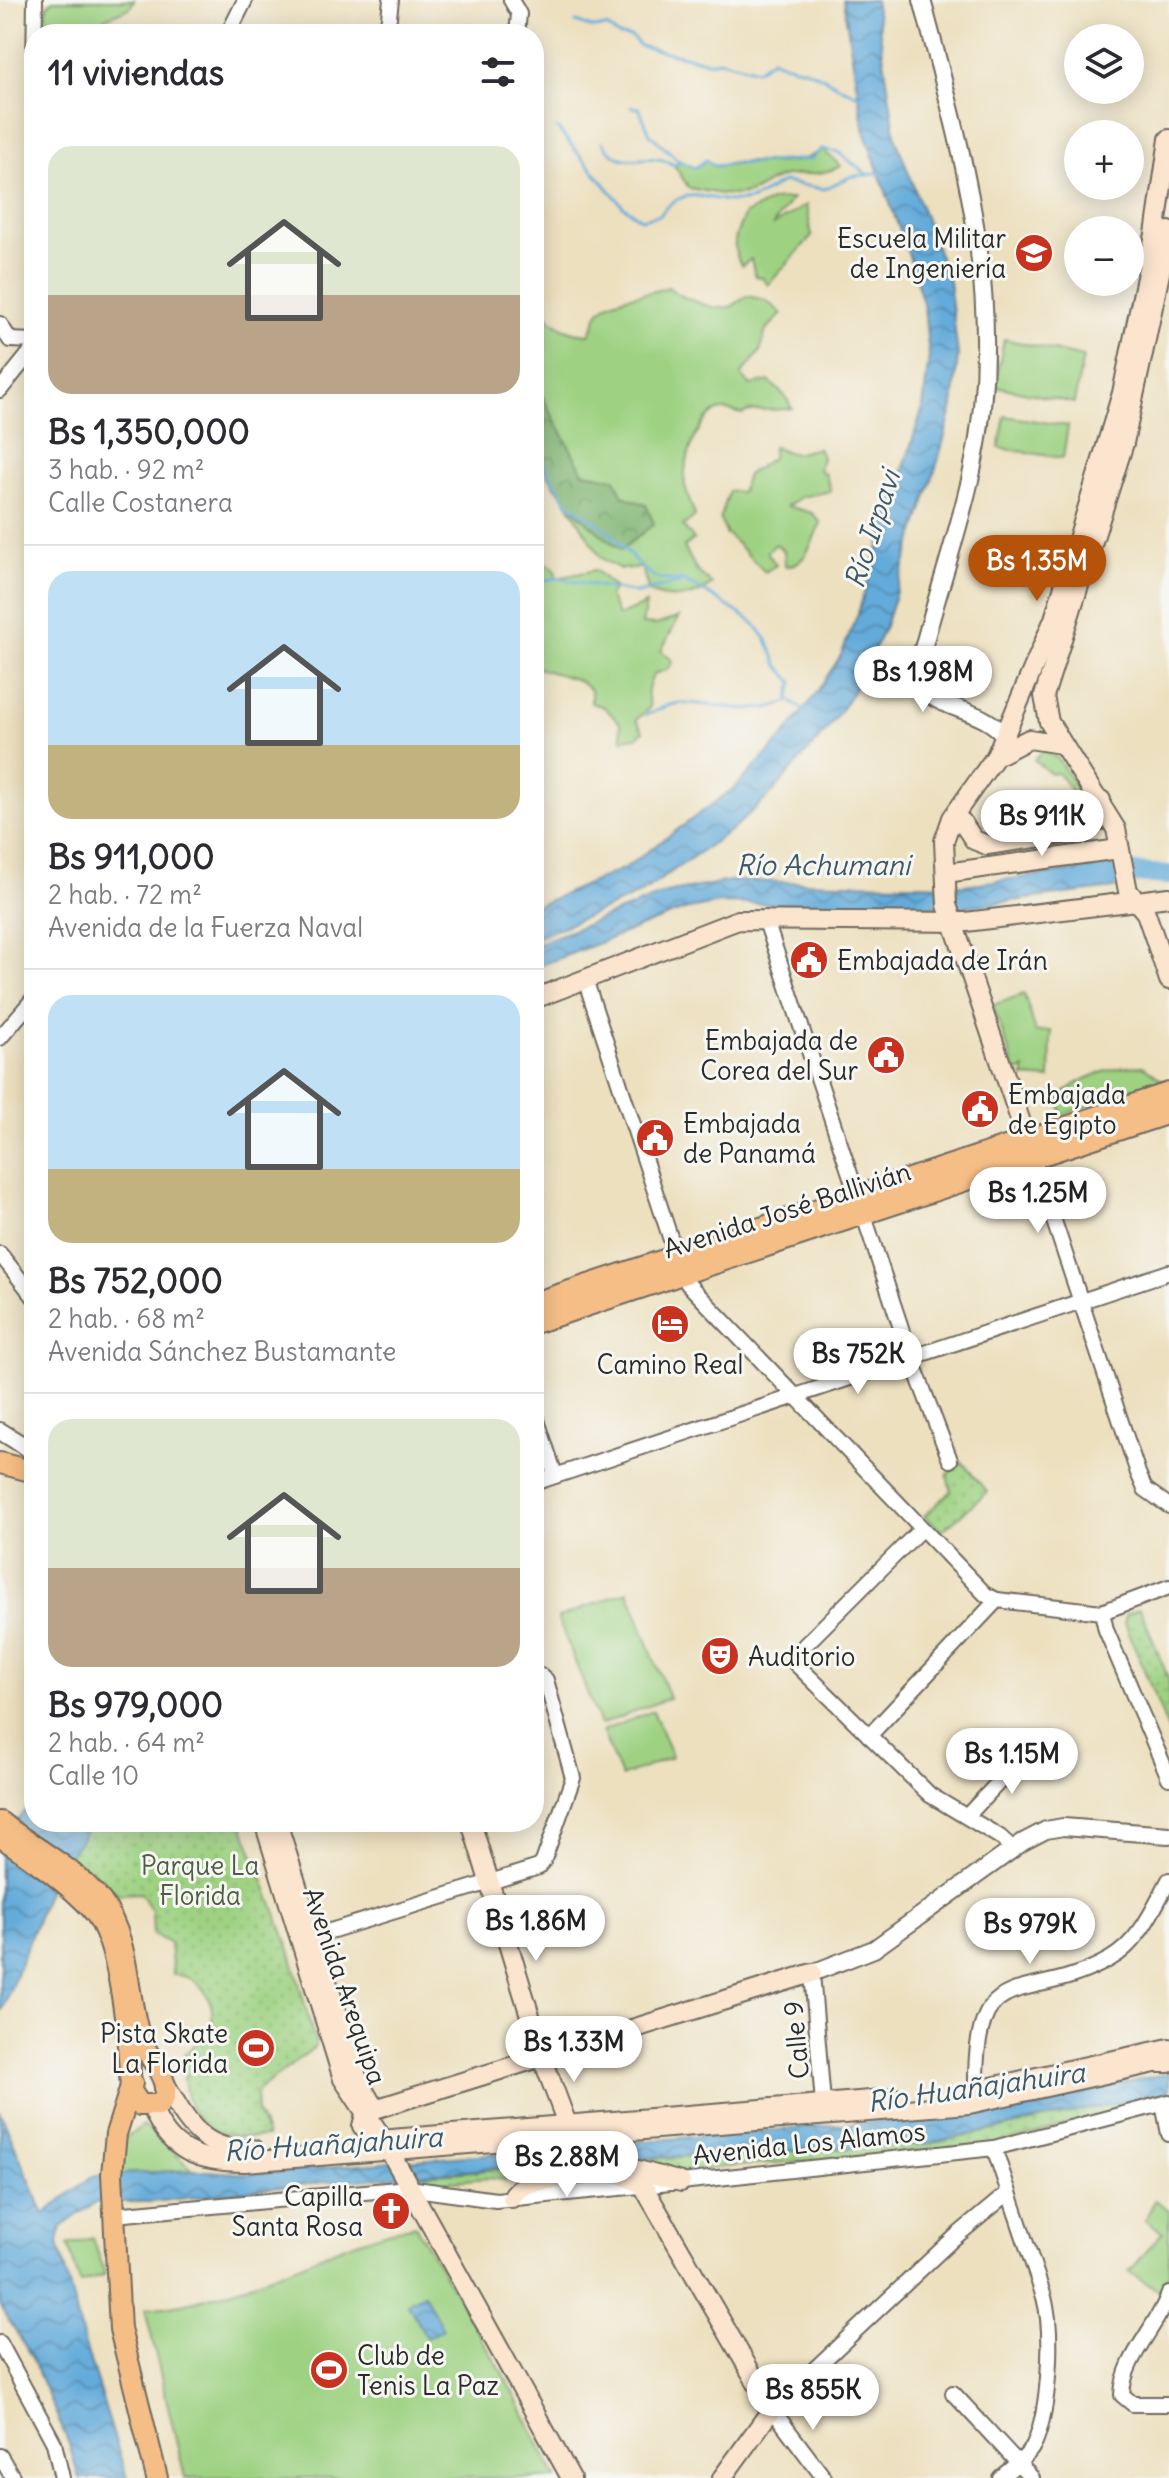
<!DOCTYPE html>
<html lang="es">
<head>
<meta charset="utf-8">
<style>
  :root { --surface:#fff; --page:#f7f7f7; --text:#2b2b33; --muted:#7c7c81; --line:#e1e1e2; --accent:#b45309 }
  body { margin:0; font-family:Delius,sans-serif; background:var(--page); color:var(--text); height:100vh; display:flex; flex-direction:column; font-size:30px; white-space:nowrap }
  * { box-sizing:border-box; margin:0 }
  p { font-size:26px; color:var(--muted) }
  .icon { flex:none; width:44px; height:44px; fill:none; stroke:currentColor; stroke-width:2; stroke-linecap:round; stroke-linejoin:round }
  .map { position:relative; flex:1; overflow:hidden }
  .panel { position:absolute; left:24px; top:24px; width:520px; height:1808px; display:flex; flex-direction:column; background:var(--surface); border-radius:32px; box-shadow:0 4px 20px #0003 }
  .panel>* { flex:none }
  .buttons { position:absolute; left:1064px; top:24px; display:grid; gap:16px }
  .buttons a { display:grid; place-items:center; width:80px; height:80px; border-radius:50%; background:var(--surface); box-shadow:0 4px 20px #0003; font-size:40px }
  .price { position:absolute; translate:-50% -68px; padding:0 18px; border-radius:28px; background:#fff; color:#222; font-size:26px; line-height:52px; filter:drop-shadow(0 2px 4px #0008) }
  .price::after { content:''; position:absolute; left:50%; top:48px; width:24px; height:18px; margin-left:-12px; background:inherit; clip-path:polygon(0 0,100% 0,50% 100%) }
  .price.on { background:var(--accent); color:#fff }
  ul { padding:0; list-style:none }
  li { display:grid; align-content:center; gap:16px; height:424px; padding:0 24px }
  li+li { border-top:2px solid var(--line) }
  li span { display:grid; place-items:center; height:248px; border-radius:24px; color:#555 }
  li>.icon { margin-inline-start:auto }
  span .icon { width:144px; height:144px; fill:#fffc; stroke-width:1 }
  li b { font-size:34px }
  h2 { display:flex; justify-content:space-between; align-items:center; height:96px; padding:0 24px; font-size:34px }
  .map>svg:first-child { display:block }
  .green { fill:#9ed282; stroke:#647e56; stroke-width:2 }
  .forest { fill:url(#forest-crowns); stroke:#54704e; stroke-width:2 }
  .park { fill:url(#park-dots); stroke:#647e56; stroke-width:2 }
  .water { fill:url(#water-waves); stroke:#476b82; stroke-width:2 }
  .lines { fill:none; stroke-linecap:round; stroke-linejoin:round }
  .stream { stroke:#63abda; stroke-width:3 }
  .river { stroke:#63abda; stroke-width:20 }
  .minor-casing { stroke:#6f6a5f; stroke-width:18 }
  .tertiary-casing { stroke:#6f6a5f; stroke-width:20 }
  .secondary-casing { stroke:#6f6a5f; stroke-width:22 }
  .primary-casing { stroke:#6f6a5f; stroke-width:24 }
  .minor { stroke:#fff; stroke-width:14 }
  .tertiary { stroke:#fff; stroke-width:16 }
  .secondary { stroke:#fbe5cf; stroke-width:18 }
  .primary { stroke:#f6be87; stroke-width:20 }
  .labels { text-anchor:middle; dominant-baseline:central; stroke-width:6; stroke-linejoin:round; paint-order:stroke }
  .poi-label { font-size:26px; fill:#2b2b2b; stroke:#f6f6f2; text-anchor:start }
  .street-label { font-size:26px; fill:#2b2b2b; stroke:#f6f6f2 }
  .park-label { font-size:26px; fill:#4e5d45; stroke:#f6f6f2 }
  .water-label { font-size:28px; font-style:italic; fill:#3f5868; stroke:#f6f6f2 }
</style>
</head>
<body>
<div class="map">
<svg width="1169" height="2478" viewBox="0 0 1169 2478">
  <defs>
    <pattern id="forest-crowns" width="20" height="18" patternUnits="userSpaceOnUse" patternTransform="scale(2)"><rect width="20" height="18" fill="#7eb470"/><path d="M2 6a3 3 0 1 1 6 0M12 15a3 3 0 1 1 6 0" fill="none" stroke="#67935c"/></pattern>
    <pattern id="park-dots" width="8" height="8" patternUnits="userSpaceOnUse" patternTransform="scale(2)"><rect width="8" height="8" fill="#9ed282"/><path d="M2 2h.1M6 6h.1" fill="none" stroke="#88b470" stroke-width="1.8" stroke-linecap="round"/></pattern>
    <pattern id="water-waves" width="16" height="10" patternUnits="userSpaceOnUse" patternTransform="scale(2)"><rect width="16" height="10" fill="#63abda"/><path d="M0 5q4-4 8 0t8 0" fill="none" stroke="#528bb1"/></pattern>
  </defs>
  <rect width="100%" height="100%" fill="#f6f6f2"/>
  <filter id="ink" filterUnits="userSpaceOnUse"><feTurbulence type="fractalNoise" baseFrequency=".0125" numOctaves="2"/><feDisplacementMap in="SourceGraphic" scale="16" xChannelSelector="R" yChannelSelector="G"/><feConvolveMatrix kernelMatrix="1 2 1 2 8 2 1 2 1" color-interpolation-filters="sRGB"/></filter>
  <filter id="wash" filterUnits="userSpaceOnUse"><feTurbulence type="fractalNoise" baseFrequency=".006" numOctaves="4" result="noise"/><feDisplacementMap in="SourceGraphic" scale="32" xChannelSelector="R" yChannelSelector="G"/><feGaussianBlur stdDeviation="1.8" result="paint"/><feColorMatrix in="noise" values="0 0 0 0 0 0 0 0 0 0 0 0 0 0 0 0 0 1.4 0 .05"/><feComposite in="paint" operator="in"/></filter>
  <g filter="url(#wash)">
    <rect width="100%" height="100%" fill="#ede0bf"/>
    <!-- green -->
    <g class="green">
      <polygon points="53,0 134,0 130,8 105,18 103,34 44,34 47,6"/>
      <path d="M 822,149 L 841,166 C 821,176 806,173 785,176 C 771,179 764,187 752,192 C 733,199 708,191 689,188 L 674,165 L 680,161 L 695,168 L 706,160 L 714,166 C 724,165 736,162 746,162 C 772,161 801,167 822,149 Z"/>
      <path d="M 792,199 L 772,226 L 806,205 L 812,236 L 768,285 L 763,278 L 755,276 L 751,259 L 742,266 C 729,248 736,233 745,214 L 773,200 Z"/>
      <path d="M 668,287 C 680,297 714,312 730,307 C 735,305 742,299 747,296 L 766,300 L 782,314 L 766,330 L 760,352 L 741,375 L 750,385 L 769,381 L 785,396 L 792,408 C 776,412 755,407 742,414 C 736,413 728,409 723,410 C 699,411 681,466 685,485 C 687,496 692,506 695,516 L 683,526 L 694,539 L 684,547 L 697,571 L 712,584 C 696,599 669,601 649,592 L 642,568 L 620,569 L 601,558 L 544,464 L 534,462 L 534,298 C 549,320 560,333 589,334 C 594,327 595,317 600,311 C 615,293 647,296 668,287 Z"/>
      <polygon points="1004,339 1083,357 1074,403 995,386"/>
      <polygon points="1005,416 1068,426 1063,458 999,448"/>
      <path d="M 773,447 L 794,454 L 818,448 L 822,457 L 819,470 L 825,474 L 831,491 L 801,497 L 787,506 L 812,513 L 821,523 C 812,539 807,567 785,566 L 784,551 L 776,544 L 767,552 L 776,565 L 765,572 L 726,533 L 720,519 L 729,491 L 741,492 L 747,475 L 772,458 Z"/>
      <path d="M 534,556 L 554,568 L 557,578 L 595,570 L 615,588 L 609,596 L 618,616 L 646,604 L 642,624 L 656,625 L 679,617 L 661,651 L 673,661 L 668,669 L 654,674 C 647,687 646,693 650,707 L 636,720 L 643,731 L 637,737 L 622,739 L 620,723 L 604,707 L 591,703 L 591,690 L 578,680 L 534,667 Z"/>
      <polygon points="1044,750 1058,759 1088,806 1087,812 1058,773 1051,774 1034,760"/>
      <polygon points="1024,994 1036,1032 1051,1031 1050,1079 1023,1077 1025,1069 1016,1072 993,1005"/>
      <path d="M 1143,1066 L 1163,1081 L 1062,1115 L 1059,1099 C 1077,1077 1114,1066 1143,1066 Z"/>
      <polygon points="628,1591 669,1698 600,1725 558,1618"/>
      <polygon points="653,1711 672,1757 621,1777 602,1731"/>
      <polygon points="144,2125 193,2170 120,2174 122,2140"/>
      <polygon points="1155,2200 1169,2210 1169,2273 1160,2291 1129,2272 1163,2232 1145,2220"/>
      <path d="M 415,2225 L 513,2391 L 556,2478 L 185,2478 L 145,2309 C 241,2302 322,2245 415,2225 Z"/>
      <polygon points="93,2238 105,2275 80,2283 68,2245"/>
    </g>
    <!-- forest -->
    <path class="forest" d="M 534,381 L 583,472 L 615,479 L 623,496 L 646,505 L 654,524 L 621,550 C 586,524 546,488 535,444 C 530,425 534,400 534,381 Z"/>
    <!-- park -->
    <g class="park">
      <polygon points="962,1462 987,1492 942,1531 924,1516 951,1491 947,1475"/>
      <polygon points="1140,1608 1169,1680 1169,1732 1125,1623 1125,1615"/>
      <path d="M 92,1822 L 241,1822 L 290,1950 L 316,2046 L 256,2092 L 257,2112 L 267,2136 C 203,2142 179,2117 185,2054 L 210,2030 C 218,2004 203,1975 173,1975 L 170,1944 L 153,1934 L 152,1911 L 141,1893 L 119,1894 L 66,1859 Z"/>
      <polygon points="1169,2092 1169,2095 995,2145 679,2171 623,2160 928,2144"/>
      <polygon points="575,2163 574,2166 517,2181 488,2178 433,2183 411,2176"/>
    </g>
    <!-- water -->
    <g class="water">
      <polygon points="843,0 875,0 896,139 949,282 958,355 953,406 938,461 884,629 853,692 830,726 771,794 734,828 640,894 534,939 534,907 625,868 737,786 784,736 815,695 841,655 857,616 923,407 929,356 924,307 911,262 864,131"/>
      <polygon points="1111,866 1115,888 963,907 719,903 684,910 534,968 534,945 666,893 730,881 964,885"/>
      <polygon points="34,1798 34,1822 92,1822 50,1886 0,2016 0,1844"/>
      <polygon points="1169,2073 1169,2092 928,2144 601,2160 326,2182 152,2202 96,2202 61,2227 58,2243 85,2345 127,2478 79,2478 69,2444 32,2358 0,2305 0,2111 44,2214 91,2177 104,2175 193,2170 250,2174 968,2114"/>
      <polygon points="424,2294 443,2329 427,2338 407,2303"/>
    </g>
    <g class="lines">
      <!-- stream -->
      <g class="stream">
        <path d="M 576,22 L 592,28 L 607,27 L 619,36 L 632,37 L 640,46 L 710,62 L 720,60 L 757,70 L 772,59 C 783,65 792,66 804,69 C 823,75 839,89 859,95"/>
        <polyline points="631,107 639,108 650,134 679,161"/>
        <path d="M 557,128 L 623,206 L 641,219 L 660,215 C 688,175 720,212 755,198 C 764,194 774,186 783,182 L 824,189 L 852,176 L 868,175"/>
        <path d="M 602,142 C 626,176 644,147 674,165 L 680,161 L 695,168 L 706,160 L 714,166 L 811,159 L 822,149 L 838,152 L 868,175 L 880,172"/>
        <polyline points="539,455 567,502 607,530 642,568 658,579 683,581 704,591 754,623 767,640 778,665 793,682 789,700 805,711"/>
        <polyline points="534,582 557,578 637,593 679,583"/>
        <path d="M 646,715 C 659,711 667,703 682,703 C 718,703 754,718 789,701"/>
      </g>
      <!-- river -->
      <polyline class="river" points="1086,880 1136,873 1169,875"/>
    </g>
  </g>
  <g filter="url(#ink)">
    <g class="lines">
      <!-- minor casing -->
      <g class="minor-casing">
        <g id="minor">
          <polyline points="511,0 519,14 517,34"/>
          <polyline points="228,34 245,0"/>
          <polyline points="387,34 391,0"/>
          <polyline points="34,64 35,0"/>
          <polyline points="0,324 10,340 34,341"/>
          <polyline points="0,390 34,348"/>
          <polyline points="765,918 857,1195"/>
          <polyline points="585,979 676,1255"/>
          <polyline points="0,1038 34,998"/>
          <polyline points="1033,1158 1138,1473 1145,1489 1169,1506"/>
          <polyline points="863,1213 911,1358 950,1460"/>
          <polyline points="0,1254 34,1297"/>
          <polyline points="682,1273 688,1284 986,1595 997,1600 1102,1612 1169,1587"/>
          <polyline points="534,1411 555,1475"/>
          <polyline points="534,1483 1169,1272"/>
          <polyline points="921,1529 805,1645 794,1662 930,1795 1000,1837 1013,1849"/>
          <polyline points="1102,1612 1106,1630 1169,1778"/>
          <polyline points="869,1736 997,1600"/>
          <polyline points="967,1816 1029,1750"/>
          <polyline points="314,1936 539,1867 543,1862 573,1778 546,1680 540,1675 534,1677"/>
          <polyline points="812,1973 823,2103"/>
          <path d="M 976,2091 C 974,1955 1024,2008 1110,1959 C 1139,1943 1154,1908 1169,1880"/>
          <polyline points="1163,2104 1169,2134"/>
          <path d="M 994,2148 L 1044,2297 C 1054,2333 1049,2408 1035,2442 C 1030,2456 1011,2468 1000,2478"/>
          <polyline points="114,2215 408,2188 496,2200 681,2182 994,2148 1169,2102"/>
          <path d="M 1169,2294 C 1156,2329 1123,2358 1122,2395 L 1133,2404 L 1169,2404"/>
          <polyline points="0,2343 54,2443 62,2478"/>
          <polyline points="953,2393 1032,2478"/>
          <polyline points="0,2456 13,2478"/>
          <polyline points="824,2478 772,2409 954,2238 1008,2193"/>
        </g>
      </g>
      <!-- tertiary casing -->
      <g class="tertiary-casing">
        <g id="tertiary">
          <path d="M 922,0 C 964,160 1008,304 972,471 C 958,536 935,599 919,664 L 918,683 C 937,711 981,707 1004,735"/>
          <polyline points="0,1431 34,1452"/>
          <polyline points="812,1973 874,1949 1023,1842 1046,1830 1063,1827 1169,1835"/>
        </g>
      </g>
      <!-- secondary casing -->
      <g class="secondary-casing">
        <g id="secondary">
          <polyline points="1169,231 1124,443 1044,696 1049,722 1116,829 1128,891 1146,913 1169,980"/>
          <polyline points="996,756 1029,739 1061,744"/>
          <polyline points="962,822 974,840 987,845 1083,831 1097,822 1101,800"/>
          <polyline points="946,873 1119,849"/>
          <polyline points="534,999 738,920 966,922 1169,897"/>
          <polyline points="1027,1140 947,905 944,841 952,818 996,756 1054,619 1122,393 1155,234 1169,139"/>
          <polyline points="264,1822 343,2079 383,2139 571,2478"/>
          <polyline points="277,1822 358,2080 373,2106"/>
          <polyline points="471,1822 545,2065 584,2169"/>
          <path d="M 166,2085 C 187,2124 205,2153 253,2149"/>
          <polyline points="973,2091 1169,2048"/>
          <path d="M 152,2107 C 169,2153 201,2162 245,2162 L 969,2104 L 1155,2063 L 1169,2063"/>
          <polyline points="362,2126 365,2115 375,2109 812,1973"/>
          <polyline points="367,2141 895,2098"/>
          <polyline points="584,2169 591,2172 638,2170 681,2182"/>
          <polyline points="615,2172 642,2184 772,2409 722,2478"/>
          <path d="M 512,2198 C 522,2173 566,2186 584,2169"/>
        </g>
      </g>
      <!-- primary casing -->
      <g class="primary-casing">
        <g id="primary">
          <polyline points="534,1303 1169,1093"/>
          <polyline points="534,1323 1169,1113"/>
          <polyline points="0,1463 34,1472"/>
          <path d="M 0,1822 C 32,1847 76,1869 101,1901 C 130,1940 126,1991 139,2035 C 145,2057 179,2084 159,2105 L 140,2105 L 131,2091 C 129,2046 122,1941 91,1908 C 65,1880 31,1858 0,1836"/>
          <polyline points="132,2083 116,2134 112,2174 120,2329 157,2478"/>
        </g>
      </g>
      <!-- minor -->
      <use href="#minor" class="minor"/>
      <!-- tertiary -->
      <use href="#tertiary" class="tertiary"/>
      <!-- secondary -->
      <use href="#secondary" class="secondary"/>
      <!-- primary -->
      <use href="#primary" class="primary"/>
    </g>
  </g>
  <!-- icons -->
  <defs>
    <g id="university-disc" transform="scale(2)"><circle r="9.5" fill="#c8321e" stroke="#f6f6f2"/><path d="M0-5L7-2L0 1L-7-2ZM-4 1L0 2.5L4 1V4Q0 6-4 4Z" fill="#fff"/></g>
    <g id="civic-disc" transform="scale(2)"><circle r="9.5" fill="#c8321e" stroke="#f6f6f2"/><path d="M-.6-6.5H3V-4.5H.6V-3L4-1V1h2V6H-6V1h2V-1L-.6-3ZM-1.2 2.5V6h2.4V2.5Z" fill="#fff"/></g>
    <g id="hotel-disc" transform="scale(2)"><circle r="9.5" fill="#c8321e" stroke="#f6f6f2"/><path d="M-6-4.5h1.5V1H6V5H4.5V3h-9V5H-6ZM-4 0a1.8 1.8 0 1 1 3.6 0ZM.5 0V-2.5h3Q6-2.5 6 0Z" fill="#fff"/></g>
    <g id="theatre-disc" transform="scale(2)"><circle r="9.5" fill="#c8321e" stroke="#f6f6f2"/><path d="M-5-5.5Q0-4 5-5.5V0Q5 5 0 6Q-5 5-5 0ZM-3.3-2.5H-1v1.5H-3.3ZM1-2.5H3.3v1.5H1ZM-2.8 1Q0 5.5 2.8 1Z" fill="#fff"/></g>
    <g id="stadium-disc" transform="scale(2)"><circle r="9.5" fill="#c8321e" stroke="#f6f6f2"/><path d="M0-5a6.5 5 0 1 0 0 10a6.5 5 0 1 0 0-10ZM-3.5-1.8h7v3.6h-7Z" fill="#fff"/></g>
    <g id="church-disc" transform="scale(2)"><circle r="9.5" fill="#c8321e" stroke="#f6f6f2"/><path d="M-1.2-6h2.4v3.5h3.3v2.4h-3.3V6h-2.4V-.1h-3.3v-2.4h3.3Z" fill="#fff"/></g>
  </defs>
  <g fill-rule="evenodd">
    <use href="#university-disc" x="1034" y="253"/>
    <use href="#civic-disc" x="809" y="960"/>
    <use href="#civic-disc" x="886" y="1055"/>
    <use href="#civic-disc" x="980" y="1109"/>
    <use href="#civic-disc" x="655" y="1138"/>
    <use href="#hotel-disc" x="670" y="1324"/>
    <use href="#theatre-disc" x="720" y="1656"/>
    <use href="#stadium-disc" x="256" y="2048"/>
    <use href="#church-disc" x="391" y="2211"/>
    <use href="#stadium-disc" x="329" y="2370"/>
  </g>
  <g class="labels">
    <!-- poi labels -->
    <g class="poi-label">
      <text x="1006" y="238" text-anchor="end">Escuela Militar<tspan x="1006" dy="30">de Ingeniería</tspan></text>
      <text x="837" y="960">Embajada de Irán</text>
      <text x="858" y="1040" text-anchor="end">Embajada de<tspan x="858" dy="30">Corea del Sur</tspan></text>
      <text x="1008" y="1094">Embajada<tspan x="1008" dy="30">de Egipto</tspan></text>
      <text x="683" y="1123">Embajada<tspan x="683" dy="30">de Panamá</tspan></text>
      <text x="670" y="1364" text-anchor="middle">Camino Real</text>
      <text x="748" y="1656">Auditorio</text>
      <text x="228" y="2033" text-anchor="end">Pista Skate<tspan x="228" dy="30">La Florida</tspan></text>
      <text x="363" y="2196" text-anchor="end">Capilla<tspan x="363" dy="30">Santa Rosa</tspan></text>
      <text x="357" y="2355">Club de<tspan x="357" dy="30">Tenis La Paz</tspan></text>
    </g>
    <!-- street labels -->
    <g class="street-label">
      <text transform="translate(787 1210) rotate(-18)">Avenida José Ballivián</text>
      <text transform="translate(345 1986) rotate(71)">Avenida Arequipa</text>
      <text transform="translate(796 2040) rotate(-95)">Calle 9</text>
      <text transform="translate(809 2143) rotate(-6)">Avenida Los Alamos</text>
    </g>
    <!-- park labels -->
    <g class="park-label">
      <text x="200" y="1865">Parque La<tspan x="200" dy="30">Florida</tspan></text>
    </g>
    <!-- water labels -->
    <g class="water-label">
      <text transform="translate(872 529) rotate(-72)">Río Irpavi</text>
      <text x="823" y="865">Río Achumani</text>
      <text transform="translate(976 2087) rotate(-8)">Río Huañajahuira</text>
      <text transform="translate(333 2144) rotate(-4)">Río Huañajahuira</text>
    </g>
  </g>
</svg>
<div class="buttons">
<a><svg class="icon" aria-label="layers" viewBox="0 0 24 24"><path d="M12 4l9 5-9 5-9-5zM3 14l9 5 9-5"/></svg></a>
<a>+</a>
<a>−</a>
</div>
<b class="price on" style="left:1037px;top:603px">Bs 1.35M</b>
<b class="price" style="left:923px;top:714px">Bs 1.98M</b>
<b class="price" style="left:1042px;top:858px">Bs 911K</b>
<b class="price" style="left:1038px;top:1235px">Bs 1.25M</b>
<b class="price" style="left:858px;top:1396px">Bs 752K</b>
<b class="price" style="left:1012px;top:1796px">Bs 1.15M</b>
<b class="price" style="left:536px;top:1963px">Bs 1.86M</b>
<b class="price" style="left:1030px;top:1966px">Bs 979K</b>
<b class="price" style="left:574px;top:2084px">Bs 1.33M</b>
<b class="price" style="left:567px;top:2199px">Bs 2.88M</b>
<b class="price" style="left:813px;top:2432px">Bs 855K</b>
<section class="panel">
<h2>11 viviendas<svg class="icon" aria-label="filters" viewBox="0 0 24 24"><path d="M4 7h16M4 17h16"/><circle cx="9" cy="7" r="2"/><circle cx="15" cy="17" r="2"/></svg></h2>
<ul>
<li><span style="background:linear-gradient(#dfe7d0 60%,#b9a48a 0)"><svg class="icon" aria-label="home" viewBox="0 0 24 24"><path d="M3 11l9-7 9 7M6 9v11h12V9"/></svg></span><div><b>Bs 1,350,000</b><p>3 hab. · 92 m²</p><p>Calle Costanera</p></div></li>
<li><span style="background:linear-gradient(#bfe0f5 70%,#c2b280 0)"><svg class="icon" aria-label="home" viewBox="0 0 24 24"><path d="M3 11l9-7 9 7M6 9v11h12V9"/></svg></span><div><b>Bs 911,000</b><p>2 hab. · 72 m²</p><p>Avenida de la Fuerza Naval</p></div></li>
<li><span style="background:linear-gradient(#bfe0f5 70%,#c2b280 0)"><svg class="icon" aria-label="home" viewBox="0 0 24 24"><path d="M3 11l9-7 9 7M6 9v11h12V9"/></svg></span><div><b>Bs 752,000</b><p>2 hab. · 68 m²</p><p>Avenida Sánchez Bustamante</p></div></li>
<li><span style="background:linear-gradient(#dfe7d0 60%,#b9a48a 0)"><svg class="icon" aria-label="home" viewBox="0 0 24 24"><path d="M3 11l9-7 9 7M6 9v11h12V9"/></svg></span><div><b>Bs 979,000</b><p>2 hab. · 64 m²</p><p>Calle 10</p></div></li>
</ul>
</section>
</div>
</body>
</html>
